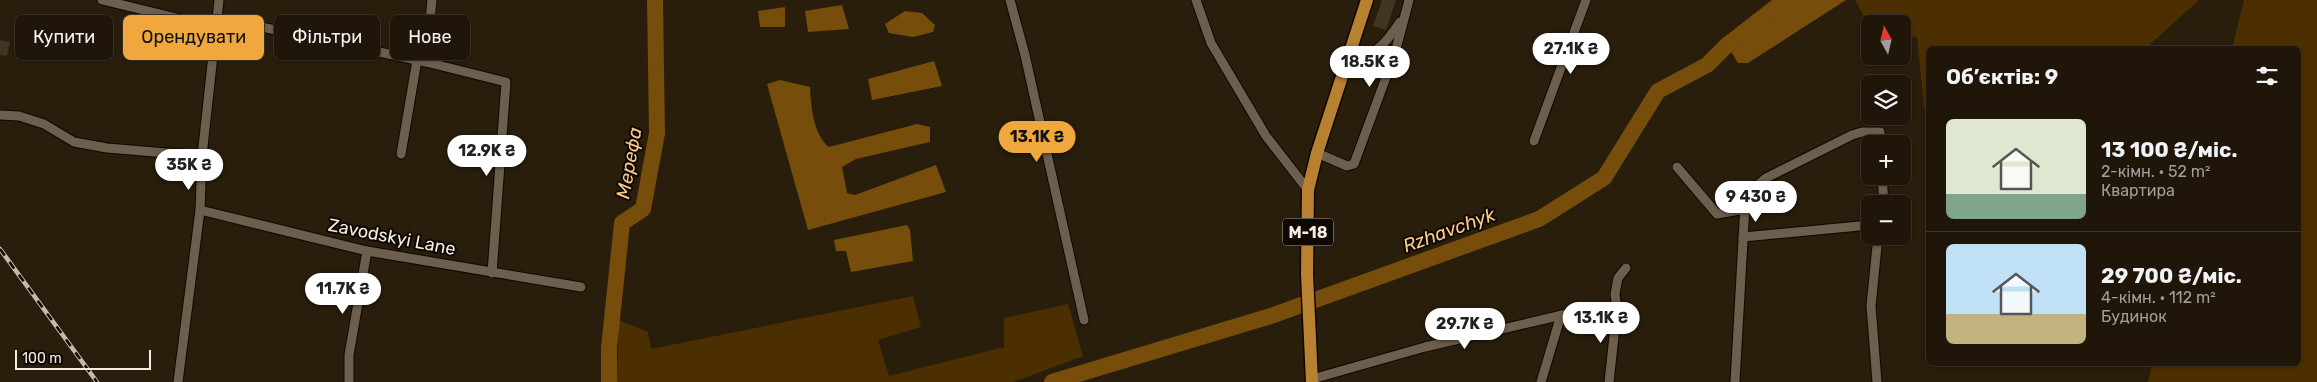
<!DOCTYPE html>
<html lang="uk">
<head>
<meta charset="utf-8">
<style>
  :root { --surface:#1f1609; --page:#2c2317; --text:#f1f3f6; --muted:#a19f9c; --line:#3c352a; --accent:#efa73e }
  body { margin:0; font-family:Rubik,sans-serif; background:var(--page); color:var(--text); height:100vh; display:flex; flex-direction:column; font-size:19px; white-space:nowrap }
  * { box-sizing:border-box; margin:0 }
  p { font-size:16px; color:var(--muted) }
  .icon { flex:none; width:28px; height:28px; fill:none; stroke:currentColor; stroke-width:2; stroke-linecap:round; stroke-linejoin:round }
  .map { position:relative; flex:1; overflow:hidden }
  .panel { position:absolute; left:1926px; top:46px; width:375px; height:320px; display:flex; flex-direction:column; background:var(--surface); border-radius:8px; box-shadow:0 1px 4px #0004,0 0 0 1px var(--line) }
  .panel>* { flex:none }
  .hud { position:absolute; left:15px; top:15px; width:475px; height:45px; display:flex; gap:10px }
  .needle { width:32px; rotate:352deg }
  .fabs { position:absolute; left:1861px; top:15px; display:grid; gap:10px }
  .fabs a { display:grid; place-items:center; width:50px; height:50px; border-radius:8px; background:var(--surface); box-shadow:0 1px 4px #0004,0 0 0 1px var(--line); font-size:25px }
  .scale { position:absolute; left:15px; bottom:12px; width:136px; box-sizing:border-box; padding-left:5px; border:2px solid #f5ece1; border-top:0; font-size:14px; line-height:18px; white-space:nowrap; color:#f5ece1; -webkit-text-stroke:4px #0d0803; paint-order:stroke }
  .price { position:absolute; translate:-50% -42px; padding:0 11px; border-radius:18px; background:#fff; color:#222; font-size:16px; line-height:32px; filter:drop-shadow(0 1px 2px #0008) }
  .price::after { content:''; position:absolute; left:50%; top:30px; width:15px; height:11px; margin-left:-8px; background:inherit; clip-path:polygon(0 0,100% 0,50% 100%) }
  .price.current { background:var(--accent); color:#111 }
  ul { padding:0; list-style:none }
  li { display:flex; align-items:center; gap:15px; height:125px; padding:0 20px }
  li+li { border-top:1px solid var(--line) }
  li span { display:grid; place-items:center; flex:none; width:140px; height:100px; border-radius:8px; color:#555 }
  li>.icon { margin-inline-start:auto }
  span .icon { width:60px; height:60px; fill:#fffc; stroke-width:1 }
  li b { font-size:21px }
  h2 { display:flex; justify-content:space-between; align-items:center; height:60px; padding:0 20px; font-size:21px }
  .chip { padding:0 18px; border-radius:8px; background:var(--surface); box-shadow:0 1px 4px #0004,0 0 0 1px var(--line); font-size:18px; line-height:45px }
  .chip.current { background:var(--accent); color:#111 }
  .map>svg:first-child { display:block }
  .green { fill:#4c2f00 }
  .water { fill:#764d0b }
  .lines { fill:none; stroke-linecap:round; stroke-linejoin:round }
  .river { stroke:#764d0b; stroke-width:16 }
  .building { fill:#433524 }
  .minor-casing { stroke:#110700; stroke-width:11 }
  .highway-casing { stroke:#110700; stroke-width:15 }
  .minor { stroke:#6d5f4d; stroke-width:9 }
  .highway { stroke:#b88031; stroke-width:12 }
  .rail-casing { stroke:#c4baae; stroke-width:4.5 }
  .rail { stroke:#0d0803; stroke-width:2.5; stroke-dasharray:8; stroke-linecap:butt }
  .labels { text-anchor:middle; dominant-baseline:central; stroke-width:4; stroke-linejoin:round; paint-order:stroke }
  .shield { fill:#0d0803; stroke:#afa89e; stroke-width:1 }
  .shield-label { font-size:16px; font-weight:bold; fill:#f5ece1 }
  .street-label { font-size:18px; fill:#f5ece1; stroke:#0d0803 }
  .water-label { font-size:19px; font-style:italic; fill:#fcc98a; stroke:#0d0803 }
</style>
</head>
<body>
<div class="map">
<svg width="2317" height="382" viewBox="0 0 2317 382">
  <rect width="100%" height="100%" fill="#291d0c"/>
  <!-- green -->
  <g class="green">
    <polygon points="1855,0 2199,0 2145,49 1929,49 1929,107 1924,107 1917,37 1903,36 1902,24 1870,24 1870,28"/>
    <polygon points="2244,0 2317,0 2317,382 2148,382 2152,364 2299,364 2299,49 2232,49"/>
    <polygon points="913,296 921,327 878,340 889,376 1004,347 1004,318 1068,304 1083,356 1013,382 617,382 619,320 648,332 651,349"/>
  </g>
  <!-- water -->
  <g class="water">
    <polygon points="1785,0 1846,0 1748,63 1738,63 1727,45"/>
    <polygon points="842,5 849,29 808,32 805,11"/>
    <polygon points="785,7 785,27 760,27 758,11"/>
    <polygon points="905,11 922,13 935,25 933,32 913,37 889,33 885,24"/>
    <polygon points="934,61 942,86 872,100 868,79"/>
    <path d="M 780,80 L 810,87 C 811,106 813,134 829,147 L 917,124 L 930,127 L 930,142 L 856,159 L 842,167 L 847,193 L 855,195 L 936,165 L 946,192 L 808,230 L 767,84 Z"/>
    <polygon points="907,225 910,230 913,261 851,272 846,251 836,251 834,240"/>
  </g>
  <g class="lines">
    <!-- river -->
    <g class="river">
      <polyline points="609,382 609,348 622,223 643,209 657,133 655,0"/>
      <polyline points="1052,382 1271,316 1539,219 1604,178 1658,91 1707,65 1727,45 1785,0"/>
    </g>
  </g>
  <!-- building -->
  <g class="building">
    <polygon points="1382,0 1396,0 1386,30 1373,26"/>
    <polygon points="0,40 10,42 7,56 0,55"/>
  </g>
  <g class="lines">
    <!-- minor casing -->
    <g class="minor-casing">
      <g id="minor">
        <polyline points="102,0 193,22 243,23 426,62 506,82 492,273"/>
        <polyline points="1010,0 1025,55 1084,320"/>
        <polyline points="1196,0 1211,43 1266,136 1308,190"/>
        <polyline points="426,62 432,0"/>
        <path d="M 1345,65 C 1375,54 1383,48 1400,22"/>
        <polyline points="0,115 19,116 44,124 74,142 107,148 202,156"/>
        <polyline points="1534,141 1586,0"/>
        <polyline points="1317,153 1347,166 1354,164 1395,53 1409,0"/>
        <polyline points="401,154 417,60"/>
        <polyline points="1677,167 1717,214 1745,209"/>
        <polyline points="1882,176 1884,204"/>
        <polyline points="200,210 367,251 581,287"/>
        <polyline points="1743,237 1870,225"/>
        <polyline points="1312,379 1425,347 1584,310 1617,309"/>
        <polyline points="178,382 200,210 202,156 219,0"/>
        <polyline points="349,382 349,355 367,251"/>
        <polyline points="1541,382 1561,315"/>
        <polyline points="1609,382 1617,309 1615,294 1618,278 1626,268"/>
        <polyline points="1735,382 1745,205 1751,191 1766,178 1852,135 1862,132 1880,132 1881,144"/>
        <polyline points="1877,382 1871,306 1878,236"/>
      </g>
    </g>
    <!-- highway casing -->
    <g class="highway-casing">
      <polyline id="highway" points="1312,382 1307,274 1308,190 1317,153 1367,0"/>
    </g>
    <!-- minor -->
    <use href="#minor" class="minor"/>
    <!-- highway -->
    <use href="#highway" class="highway"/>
    <!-- rail casing -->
    <g class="rail-casing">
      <polyline id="rail" points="0,249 97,382"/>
    </g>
    <!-- rail -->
    <use href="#rail" class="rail"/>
  </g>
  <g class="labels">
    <!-- shield labels -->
    <rect class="shield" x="1283" y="218.5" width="50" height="27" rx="4"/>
    <g class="shield-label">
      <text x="1308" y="232">М-18</text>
    </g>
    <!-- street labels -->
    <g class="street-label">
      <text transform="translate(392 237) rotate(11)">Zavodskyi Lane</text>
    </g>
    <!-- water labels -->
    <g class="water-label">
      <text transform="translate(629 163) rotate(-80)">Мерефа</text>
      <text transform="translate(1449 230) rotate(-20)">Rzhavchyk</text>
    </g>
  </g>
</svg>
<div class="fabs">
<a><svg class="needle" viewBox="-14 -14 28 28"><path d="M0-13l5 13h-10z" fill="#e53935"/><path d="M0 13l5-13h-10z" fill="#a19f9c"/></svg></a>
<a><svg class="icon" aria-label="layers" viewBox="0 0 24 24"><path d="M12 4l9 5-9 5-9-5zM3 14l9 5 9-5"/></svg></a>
<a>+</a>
<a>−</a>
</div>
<div class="scale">100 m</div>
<b class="price" style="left:1571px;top:75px">27.1K ₴</b>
<b class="price" style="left:1370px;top:88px">18.5K ₴</b>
<b class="price current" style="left:1037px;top:163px">13.1K ₴</b>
<b class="price" style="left:487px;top:177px">12.9K ₴</b>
<b class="price" style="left:189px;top:191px">35K ₴</b>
<b class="price" style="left:1756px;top:223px">9 430 ₴</b>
<b class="price" style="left:343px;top:315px">11.7K ₴</b>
<b class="price" style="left:1601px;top:344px">13.1K ₴</b>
<b class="price" style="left:1465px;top:350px">29.7K ₴</b>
<div class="hud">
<a class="chip">Купити</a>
<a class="chip current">Орендувати</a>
<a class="chip">Фільтри</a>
<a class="chip">Нове</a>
</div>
<section class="panel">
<h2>Об’єктів: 9<svg class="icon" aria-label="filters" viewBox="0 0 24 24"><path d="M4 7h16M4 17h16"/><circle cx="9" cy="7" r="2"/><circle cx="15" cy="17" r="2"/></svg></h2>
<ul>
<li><span style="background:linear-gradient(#dfe7d0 75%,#7fa58c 0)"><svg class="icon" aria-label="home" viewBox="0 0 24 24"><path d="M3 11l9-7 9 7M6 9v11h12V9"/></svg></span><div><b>13 100 ₴/міс.</b><p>2-кімн. · 52 m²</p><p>Квартира</p></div></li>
<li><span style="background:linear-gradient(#bfe0f5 70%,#c2b280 0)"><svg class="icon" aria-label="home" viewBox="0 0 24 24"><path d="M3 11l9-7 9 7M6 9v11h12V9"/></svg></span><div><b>29 700 ₴/міс.</b><p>4-кімн. · 112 m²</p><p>Будинок</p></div></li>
</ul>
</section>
</div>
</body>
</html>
